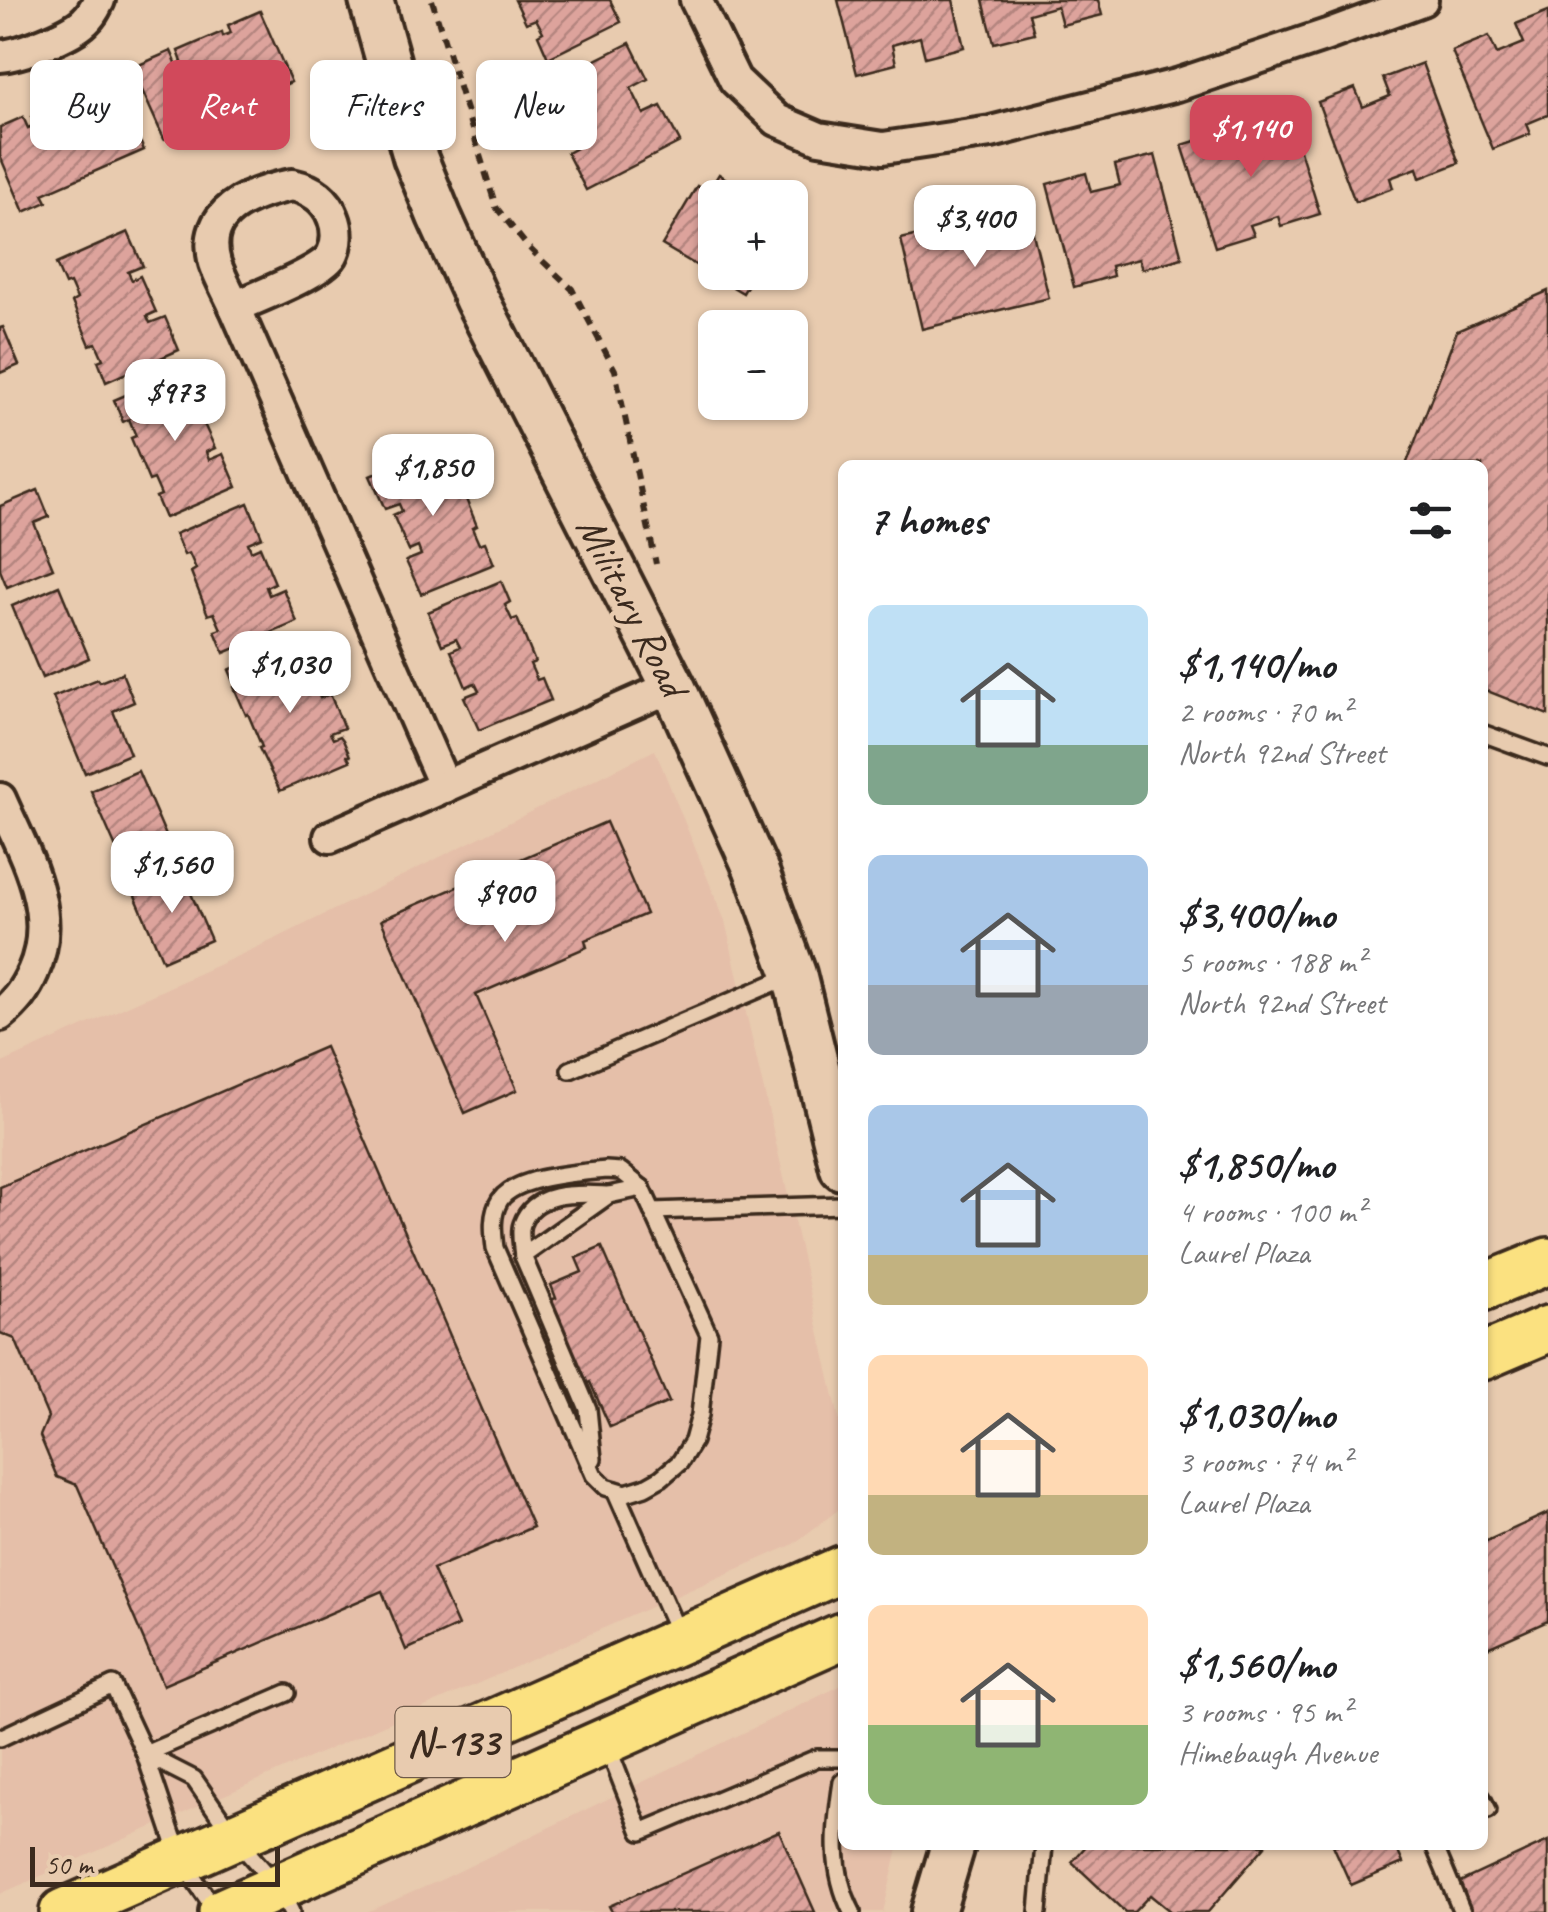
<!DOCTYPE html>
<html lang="en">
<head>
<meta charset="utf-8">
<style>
  :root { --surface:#fff; --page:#f2f2f2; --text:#202124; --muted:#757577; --accent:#d1495b }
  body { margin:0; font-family:Caveat,sans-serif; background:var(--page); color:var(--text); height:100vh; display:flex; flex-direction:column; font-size:38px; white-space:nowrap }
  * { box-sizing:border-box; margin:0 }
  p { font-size:32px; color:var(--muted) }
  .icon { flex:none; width:55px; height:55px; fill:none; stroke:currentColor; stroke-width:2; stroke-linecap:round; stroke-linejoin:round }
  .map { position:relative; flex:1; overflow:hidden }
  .drawer { position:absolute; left:838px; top:460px; width:650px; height:1390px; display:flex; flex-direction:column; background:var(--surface); border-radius:15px; box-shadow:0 2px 8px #0004 }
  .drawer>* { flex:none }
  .hud { position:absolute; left:30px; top:60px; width:658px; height:90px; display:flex; gap:20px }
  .buttons { position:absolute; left:698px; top:180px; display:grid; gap:20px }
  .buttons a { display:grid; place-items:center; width:110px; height:110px; border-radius:15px; background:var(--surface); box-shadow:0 2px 8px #0004; font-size:50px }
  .scale { position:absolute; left:30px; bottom:25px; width:250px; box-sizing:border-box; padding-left:10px; border:5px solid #3b2a1e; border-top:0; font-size:28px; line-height:35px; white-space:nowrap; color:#3b2a1e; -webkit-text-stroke:8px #e8cbaf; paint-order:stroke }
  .price { position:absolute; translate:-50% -85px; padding:0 22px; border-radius:20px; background:#fff; color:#222; font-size:32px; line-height:65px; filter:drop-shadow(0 2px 5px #0008) }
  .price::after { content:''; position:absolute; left:50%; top:60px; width:30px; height:22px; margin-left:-15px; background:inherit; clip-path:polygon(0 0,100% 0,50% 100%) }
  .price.selected { background:var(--accent); color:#fff }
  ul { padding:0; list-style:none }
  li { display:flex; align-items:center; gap:30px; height:250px; padding:0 30px }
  li span { display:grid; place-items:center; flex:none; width:280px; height:200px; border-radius:15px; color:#555 }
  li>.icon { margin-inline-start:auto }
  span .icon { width:120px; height:120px; fill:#fffc; stroke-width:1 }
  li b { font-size:42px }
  h2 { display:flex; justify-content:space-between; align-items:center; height:120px; padding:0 30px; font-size:42px }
  .tag { padding:0 35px; border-radius:15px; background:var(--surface); box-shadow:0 2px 8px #0004; font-size:35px; line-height:90px }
  .tag.selected { background:var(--accent); color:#fff }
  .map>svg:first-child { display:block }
  .built { fill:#e5bfa9 }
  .building { fill:url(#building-hatch); stroke:#3b2a1e; stroke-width:2.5 }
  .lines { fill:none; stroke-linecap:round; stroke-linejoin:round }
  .lane-casing { stroke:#3b2a1e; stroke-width:22 }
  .street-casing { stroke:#3b2a1e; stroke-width:38 }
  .secondary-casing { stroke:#3b2a1e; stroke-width:50 }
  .primary-casing { stroke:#3b2a1e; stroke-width:52 }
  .path { stroke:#3b2a1e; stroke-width:6; stroke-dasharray:10 8; stroke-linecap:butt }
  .lane { stroke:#e8cbaf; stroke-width:15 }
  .street { stroke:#e8cbaf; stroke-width:30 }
  .secondary { stroke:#e8cbaf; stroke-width:42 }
  .primary { stroke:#fbe180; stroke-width:45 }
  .labels { text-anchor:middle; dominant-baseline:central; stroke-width:9; stroke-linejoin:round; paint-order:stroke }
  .shield { fill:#e8cbaf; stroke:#6f5a4a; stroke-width:2.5 }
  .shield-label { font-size:40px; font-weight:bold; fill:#3b2a1e }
  .street-label { font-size:42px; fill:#3b2a1e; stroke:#e8cbaf }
</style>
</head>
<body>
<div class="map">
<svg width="1548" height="1912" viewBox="0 0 1548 1912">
  <defs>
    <pattern id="building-hatch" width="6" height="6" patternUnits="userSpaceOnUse" patternTransform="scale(2.5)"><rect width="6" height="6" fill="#dda39c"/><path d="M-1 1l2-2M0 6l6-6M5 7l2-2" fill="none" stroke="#b4857f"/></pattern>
  </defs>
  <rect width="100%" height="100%" fill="#e8cbaf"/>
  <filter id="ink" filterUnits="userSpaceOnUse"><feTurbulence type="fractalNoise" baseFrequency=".01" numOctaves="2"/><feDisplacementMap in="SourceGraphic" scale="20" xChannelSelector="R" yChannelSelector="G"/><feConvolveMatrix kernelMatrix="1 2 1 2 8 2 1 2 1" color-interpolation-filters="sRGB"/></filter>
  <g filter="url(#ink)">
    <!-- built -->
    <g class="built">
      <polygon points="655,750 725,921 842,1431 842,1507 792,1545 0,1894 0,1064 275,939"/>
      <polygon points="842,1685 842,1845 899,1845 883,1912 367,1912 443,1879"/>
    </g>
    <!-- building -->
    <g class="building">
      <polygon points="515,0 610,0 621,22 548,58 538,35 543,32 536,19 526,23"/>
      <polygon points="838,0 953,0 964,47 925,57 920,37 892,45 896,64 857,74"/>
      <polygon points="983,0 1098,0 1102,15 1062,25 1057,6 1029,14 1034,33 994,43"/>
      <polygon points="260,11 291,82 164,139 132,68 171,51 177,65 182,62 178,51 222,32 223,36 231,33 228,25"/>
      <polygon points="1548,11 1548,115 1526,124 1530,134 1493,149 1452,51 1489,36 1497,54 1524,43 1516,24"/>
      <polygon points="630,43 648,79 631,88 644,114 661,106 680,142 586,190 567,153 576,148 563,122 554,126 536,90"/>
      <polygon points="1422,63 1459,163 1420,178 1417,168 1390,178 1393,188 1355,202 1318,102 1355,88 1363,107 1390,96 1383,78"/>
      <polygon points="112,78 144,150 43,194 47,202 24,212 0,156 0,127 23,117 28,128 35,125 32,117 75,97 80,109 86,106 80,92"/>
      <polygon points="1288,112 1320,214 1281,226 1278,216 1250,225 1254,235 1215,247 1182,145 1221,133 1227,152 1255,143 1249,124"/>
      <polygon points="1155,155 1182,258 1142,269 1139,259 1111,266 1113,276 1074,287 1047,184 1086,173 1091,192 1120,185 1115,165"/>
      <polygon points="719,174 755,198 715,198 715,272 755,272 743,293 662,245 697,186 708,192"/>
      <polygon points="1027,209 1049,298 922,329 901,239 940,230 944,245 946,245 943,234 989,225 991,234 994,233 990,218"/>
      <polygon points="128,232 143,266 128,272 132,280 140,276 156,312 147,316 150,323 165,317 179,350 106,382 98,361 103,359 96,343 90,345 72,302 77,299 70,283 65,285 56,264"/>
      <polygon points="1548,291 1548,715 1482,689 1482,465 1406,465 1457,331"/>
      <polygon points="3,327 19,365 0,373 0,328"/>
      <polygon points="187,369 202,403 187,409 190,416 199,413 215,448 206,452 209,460 223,454 237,487 165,518 156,497 161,495 154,479 149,481 131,438 136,436 129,419 123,422 114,400"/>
      <polygon points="443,445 452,466 447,469 454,485 459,482 477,526 472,528 479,544 485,542 494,564 421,594 406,561 421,555 418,547 409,551 393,515 402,511 399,504 385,509 370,476"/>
      <polygon points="38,490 49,517 34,523 53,568 7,587 0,570 0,506"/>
      <polygon points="248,503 262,537 248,543 251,551 260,547 275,583 266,587 269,595 283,589 297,622 224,653 215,631 221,629 214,613 208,615 191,572 196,569 189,553 184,555 175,534"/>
      <polygon points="501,581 510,602 505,605 512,620 517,618 535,662 530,664 537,680 542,678 551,700 479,730 464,697 479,691 475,683 466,687 451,651 460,647 456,639 442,645 428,612"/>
      <polygon points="59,586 89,658 42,678 12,606"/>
      <polygon points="300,639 314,673 306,676 308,681 313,680 320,698 330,694 344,728 330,733 333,739 340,736 343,740 350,756 347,756 350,761 280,791 259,748 262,747 248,714 246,715 234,687 236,686 229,670"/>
      <polygon points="122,673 134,702 113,711 130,754 85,773 53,697 98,679 100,682"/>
      <polygon points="138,771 170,845 123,864 91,791"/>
      <polygon points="606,822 646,914 585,940 587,947 476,995 517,1090 465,1113 381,920"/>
      <polygon points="181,870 211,940 163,961 133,891"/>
      <polygon points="325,1047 533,1527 433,1569 458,1626 406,1650 382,1591 163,1685 77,1485 57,1477 40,1436 48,1417 15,1339 0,1333 0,1187"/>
      <polygon points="602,1247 669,1402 610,1427 590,1382 582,1386 546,1302 556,1298 551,1285 582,1272 576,1258"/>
      <polygon points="1548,1513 1548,1621 1485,1649 1482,1643 1482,1543"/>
      <polygon points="779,1831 815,1912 612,1912 609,1906"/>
      <polygon points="1548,1841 1548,1912 1463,1912 1451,1886"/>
      <polygon points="1087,1845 1266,1845 1208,1912 1171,1912 1150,1895 1134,1912 1125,1912 1072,1862"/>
      <polygon points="1333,1845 1395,1845 1403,1863 1351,1885"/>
    </g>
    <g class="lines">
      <!-- lane casing -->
      <g class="lane-casing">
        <g id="lane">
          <polyline points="1482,733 1548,757"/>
          <polyline points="570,1070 790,976"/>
          <path d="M 606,1170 L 621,1171 L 642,1188 L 709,1335 L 700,1415 L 693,1441 L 680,1462 L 661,1478 L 645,1487 L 626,1493 L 606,1487 L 594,1475 L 495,1248 C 493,1232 491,1214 500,1200 C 516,1176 579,1173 606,1170 Z"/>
          <polyline points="652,1211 842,1205"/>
          <path d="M 523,1256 C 522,1246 519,1232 522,1224 C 535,1189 580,1194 609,1195"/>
          <polyline points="593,1459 588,1409 523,1256 609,1195 642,1188"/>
          <polyline points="615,1490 680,1637"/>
          <polyline points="0,1738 113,1685 145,1754 181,1861 217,1912"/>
          <polyline points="607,1745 641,1832 817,1758 842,1758"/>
          <polyline points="145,1754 194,1779 234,1837 278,1887 291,1912"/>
          <polyline points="145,1754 287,1693"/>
          <path d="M 842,1782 C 835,1828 830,1869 852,1912"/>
          <polyline points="1482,1798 1488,1810"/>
          <polyline points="1434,1845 1462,1912"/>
          <polyline points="1038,1912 1044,1845"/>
        </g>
      </g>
      <!-- street casing -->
      <g class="street-casing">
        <g id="street">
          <polyline points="696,0 735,80 777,120 819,138 883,148 991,132 1177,85 1327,35 1422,0"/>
          <path d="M 0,56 C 20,55 71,35 85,21 C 92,15 95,8 99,0"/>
          <path d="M 292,185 C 311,189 326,198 333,217 C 338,229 338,244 332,255 C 321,273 257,297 235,307 C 229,293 220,278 215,263 C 200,211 251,193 292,185 Z"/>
          <polyline points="235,307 445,787"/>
          <path d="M 0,799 C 24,854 60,912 33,972 C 25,990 16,1002 0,1015"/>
          <polyline points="330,837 673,686"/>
        </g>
      </g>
      <!-- secondary casing -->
      <g class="secondary-casing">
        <g id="secondary">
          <polyline points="371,0 415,157 439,216 477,300 673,686 755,867 794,974 842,1168"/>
          <polyline points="933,1912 953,1845"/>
        </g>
      </g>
      <!-- primary casing -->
      <g class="primary-casing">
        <g id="primary">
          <polyline points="1482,1288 1548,1261"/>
          <polyline points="1482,1357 1548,1329"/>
          <polyline points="63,1912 842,1569"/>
          <polyline points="222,1912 842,1636"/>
        </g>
      </g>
      <!-- path -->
      <polyline class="path" points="432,0 496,207 527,246 572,289 615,370 656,564"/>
      <!-- lane -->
      <use href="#lane" class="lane"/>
      <!-- street -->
      <use href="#street" class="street"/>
      <!-- secondary -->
      <use href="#secondary" class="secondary"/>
      <!-- primary -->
      <use href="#primary" class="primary"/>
    </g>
  </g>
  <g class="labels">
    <!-- shield labels -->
    <rect class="shield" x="395.5" y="1707" width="115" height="70" rx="8"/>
    <g class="shield-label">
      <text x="453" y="1742">N-133</text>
    </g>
    <!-- street labels -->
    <g class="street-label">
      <text transform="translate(632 606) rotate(63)">Military Road</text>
    </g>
  </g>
</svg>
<div class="buttons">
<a>+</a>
<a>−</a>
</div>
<div class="scale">50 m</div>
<b class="price selected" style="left:1251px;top:180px">$1,140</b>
<b class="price" style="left:975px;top:270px">$3,400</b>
<b class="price" style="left:175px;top:444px">$973</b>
<b class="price" style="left:433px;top:519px">$1,850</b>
<b class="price" style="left:290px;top:716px">$1,030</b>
<b class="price" style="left:172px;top:916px">$1,560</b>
<b class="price" style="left:505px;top:945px">$900</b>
<div class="hud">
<a class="tag">Buy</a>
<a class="tag selected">Rent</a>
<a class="tag">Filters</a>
<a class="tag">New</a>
</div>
<section class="drawer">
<h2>7 homes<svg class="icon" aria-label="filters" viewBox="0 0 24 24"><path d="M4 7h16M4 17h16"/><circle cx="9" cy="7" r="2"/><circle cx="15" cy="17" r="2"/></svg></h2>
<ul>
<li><span style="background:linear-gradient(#bfe0f5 70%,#7fa58c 0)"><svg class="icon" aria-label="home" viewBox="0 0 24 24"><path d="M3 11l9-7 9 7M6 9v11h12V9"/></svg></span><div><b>$1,140/mo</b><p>2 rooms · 70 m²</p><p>North 92nd Street</p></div></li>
<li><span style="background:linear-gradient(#a9c7e8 65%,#9aa5b1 0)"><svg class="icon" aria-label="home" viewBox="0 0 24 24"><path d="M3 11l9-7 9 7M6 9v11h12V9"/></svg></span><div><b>$3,400/mo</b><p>5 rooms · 188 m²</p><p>North 92nd Street</p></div></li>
<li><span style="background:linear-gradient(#a9c7e8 75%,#c2b280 0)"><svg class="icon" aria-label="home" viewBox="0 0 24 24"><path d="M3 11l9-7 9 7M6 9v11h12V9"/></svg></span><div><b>$1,850/mo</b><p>4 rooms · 100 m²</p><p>Laurel Plaza</p></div></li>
<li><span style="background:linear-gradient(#ffd9b3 70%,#c2b280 0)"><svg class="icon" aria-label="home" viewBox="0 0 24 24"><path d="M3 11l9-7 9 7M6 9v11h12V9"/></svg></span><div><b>$1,030/mo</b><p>3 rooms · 74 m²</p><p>Laurel Plaza</p></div></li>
<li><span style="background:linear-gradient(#ffd9b3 60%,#8fb573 0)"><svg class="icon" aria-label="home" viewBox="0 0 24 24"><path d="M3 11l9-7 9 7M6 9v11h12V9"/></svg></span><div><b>$1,560/mo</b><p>3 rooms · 95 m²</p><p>Himebaugh Avenue</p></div></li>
</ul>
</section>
</div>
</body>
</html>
